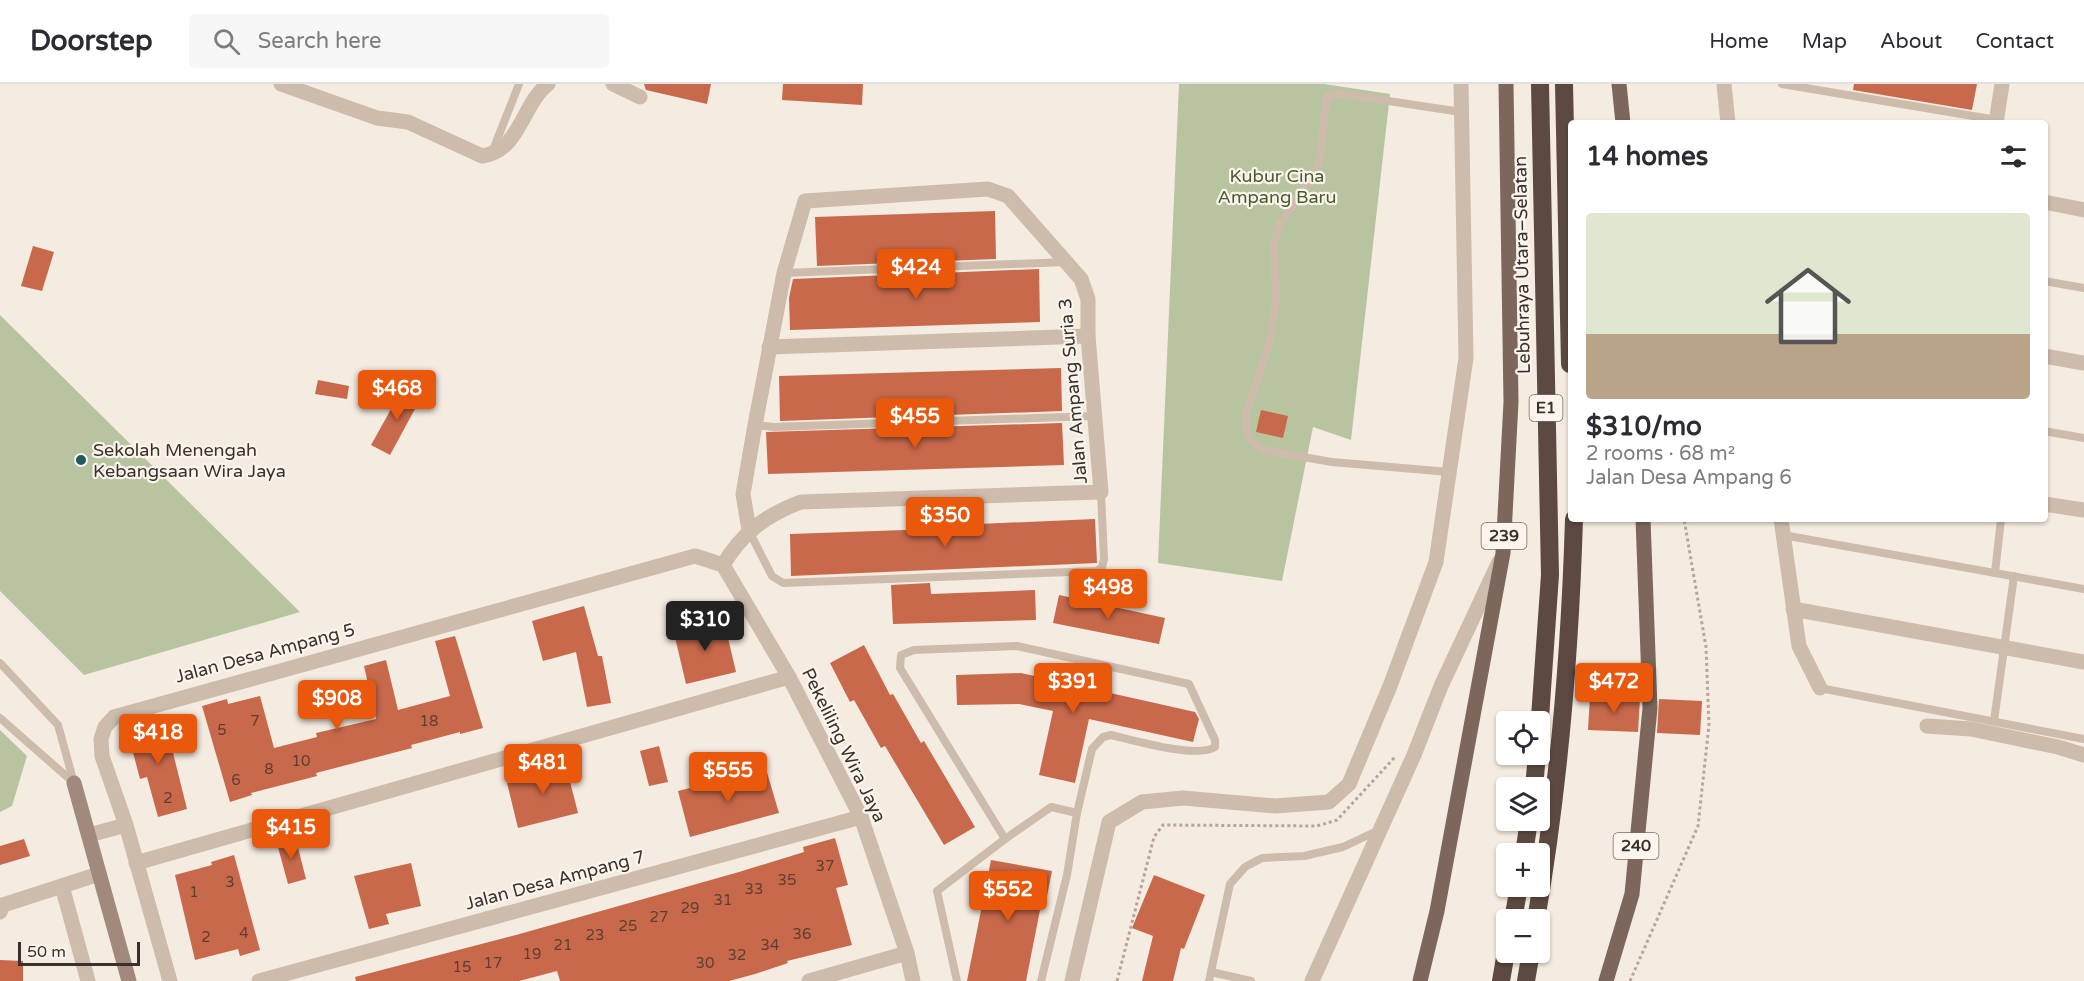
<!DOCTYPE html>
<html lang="en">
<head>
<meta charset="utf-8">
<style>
  :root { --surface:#fff; --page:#f7f7f7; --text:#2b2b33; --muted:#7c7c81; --line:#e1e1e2; --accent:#ea580c }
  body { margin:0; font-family:"Varela Round",sans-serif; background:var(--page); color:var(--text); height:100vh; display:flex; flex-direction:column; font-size:22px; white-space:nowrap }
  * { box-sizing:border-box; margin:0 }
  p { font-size:20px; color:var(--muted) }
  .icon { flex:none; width:33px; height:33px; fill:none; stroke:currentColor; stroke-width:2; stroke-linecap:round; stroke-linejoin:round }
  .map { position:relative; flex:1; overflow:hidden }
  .side { position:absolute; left:1568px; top:36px; width:480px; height:402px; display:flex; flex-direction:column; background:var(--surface); border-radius:6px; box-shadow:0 2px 4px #0004 }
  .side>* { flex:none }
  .buttons { position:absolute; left:1496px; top:627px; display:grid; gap:12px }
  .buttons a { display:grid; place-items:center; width:54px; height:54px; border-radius:6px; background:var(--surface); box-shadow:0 2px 4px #0004; font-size:30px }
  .scale { position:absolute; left:18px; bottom:15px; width:122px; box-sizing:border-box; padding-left:6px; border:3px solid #3b302b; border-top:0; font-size:16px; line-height:21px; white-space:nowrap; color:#3b302b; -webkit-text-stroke:4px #fbf5ee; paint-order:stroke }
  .price { position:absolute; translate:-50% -51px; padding:0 14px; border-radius:6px; background:var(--accent); color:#fff; font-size:20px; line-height:39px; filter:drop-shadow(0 2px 3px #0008) }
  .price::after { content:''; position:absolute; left:50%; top:36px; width:18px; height:14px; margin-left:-9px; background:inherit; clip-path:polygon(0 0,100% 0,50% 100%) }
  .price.current { background:#222; color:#fff }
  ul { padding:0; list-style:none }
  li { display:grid; align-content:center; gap:12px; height:318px; padding:0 18px }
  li+li { border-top:2px solid var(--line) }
  li span { display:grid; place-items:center; height:186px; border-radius:6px; color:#555 }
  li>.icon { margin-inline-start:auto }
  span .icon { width:108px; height:108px; fill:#fffc; stroke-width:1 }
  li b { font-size:26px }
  h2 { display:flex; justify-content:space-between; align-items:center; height:72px; padding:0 18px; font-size:26px }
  header { display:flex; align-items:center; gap:36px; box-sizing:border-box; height:84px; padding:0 30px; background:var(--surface); border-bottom:2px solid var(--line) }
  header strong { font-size:28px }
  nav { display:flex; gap:33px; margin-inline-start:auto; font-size:21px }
  .search { width:420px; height:54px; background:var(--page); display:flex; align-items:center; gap:15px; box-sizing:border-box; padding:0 21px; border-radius:6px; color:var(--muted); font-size:22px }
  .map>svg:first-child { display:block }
  .green { fill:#b8c4a0 }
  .building { fill:#c8694b }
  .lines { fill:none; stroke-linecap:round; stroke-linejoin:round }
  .path { stroke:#b9a596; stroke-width:3; stroke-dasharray:3 3; stroke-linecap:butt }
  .lane { stroke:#cdbbac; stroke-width:8 }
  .street { stroke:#cdbbac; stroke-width:15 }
  .secondary { stroke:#a18a7d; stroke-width:15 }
  .primary { stroke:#7d675c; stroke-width:15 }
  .highway { stroke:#5c4a42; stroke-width:18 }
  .poi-dot { fill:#1f5a5e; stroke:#fbf5ee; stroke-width:2 }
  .labels { text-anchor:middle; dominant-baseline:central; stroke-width:4.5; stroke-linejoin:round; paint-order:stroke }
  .number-label { font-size:15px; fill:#5e3e33 }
  .shield { fill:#fbf5ee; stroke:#756b66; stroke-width:1.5 }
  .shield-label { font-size:16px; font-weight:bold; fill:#3b302b }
  .park-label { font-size:18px; fill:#4a5a2e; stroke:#fbf5ee }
  .street-label { font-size:18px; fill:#3b302b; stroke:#fbf5ee }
  .poi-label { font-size:18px; fill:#3b302b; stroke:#fbf5ee; text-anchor:start }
</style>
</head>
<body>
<header>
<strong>Doorstep</strong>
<div class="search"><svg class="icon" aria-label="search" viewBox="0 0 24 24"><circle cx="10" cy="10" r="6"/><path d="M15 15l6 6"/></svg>Search here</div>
<nav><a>Home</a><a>Map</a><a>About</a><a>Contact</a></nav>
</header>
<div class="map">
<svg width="2084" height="897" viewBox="0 0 2084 897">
  <rect width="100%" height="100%" fill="#f4ebe1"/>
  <!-- green -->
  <g class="green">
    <polygon points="1179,0 1324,0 1390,10 1351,356 1313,343 1282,497 1158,479"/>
    <polygon points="0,231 300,528 84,591 0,507"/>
    <polygon points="0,646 27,672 12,722 0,728"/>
  </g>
  <!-- building -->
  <g class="building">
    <polygon points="644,0 711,0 707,20 646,6"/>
    <polygon points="783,0 863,0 862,21 782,16"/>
    <polygon points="1854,0 1977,0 1972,26 1853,6"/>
    <polygon points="995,127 996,175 817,182 815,133"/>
    <polygon points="33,162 54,168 42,207 21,202"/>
    <polygon points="1039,185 1040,238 790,246 789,214 793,195"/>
    <polygon points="1061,284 1062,327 780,337 779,292"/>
    <polygon points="318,296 349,302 347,315 315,310"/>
    <polygon points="404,302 422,312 390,371 371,361"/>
    <polygon points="1261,326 1288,332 1283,354 1256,348"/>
    <polygon points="1062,339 1064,381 768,390 766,348"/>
    <polygon points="1095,435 1097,479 791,492 790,450 933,445 933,442"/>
    <polygon points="930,499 931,510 1035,506 1036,536 893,540 891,501"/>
    <polygon points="1059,511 1165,534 1159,560 1053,539"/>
    <polygon points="584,522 598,572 602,572 611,619 587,623 576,568 543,577 532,537"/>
    <polygon points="724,537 736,588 686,600 674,549"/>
    <polygon points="455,552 483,644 460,650 460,648 411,661 412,664 316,689 317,692 251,709 252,711 230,718 202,622 227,615 228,620 260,612 274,664 317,653 316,649 376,635 364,582 386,576 398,626 450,612 435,557"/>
    <polygon points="864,561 890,611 893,610 921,659 924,657 975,743 944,761 885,662 881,664 854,616 850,618 830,579"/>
    <polygon points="1021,589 1195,628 1199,635 1193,658 1089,635 1075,699 1039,691 1053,627 1019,620 957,621 956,591"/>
    <polygon points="1590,612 1640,614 1638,648 1588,646"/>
    <polygon points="1659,615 1702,617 1700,651 1657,649"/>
    <polygon points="164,633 187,725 158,733 147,693 140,695 126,642"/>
    <polygon points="659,662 668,698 649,702 640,667"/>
    <polygon points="564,674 578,729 518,744 507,699 539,691 536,681"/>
    <polygon points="766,685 779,729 690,753 678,707"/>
    <polygon points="295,752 306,795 288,800 276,756"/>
    <polygon points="835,754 848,801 836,804 852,861 787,877 788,879 755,890 729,897 560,897 557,887 519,897 356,897 355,893 516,851 739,788 804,768 803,763"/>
    <polygon points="24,755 30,772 0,781 0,762"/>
    <polygon points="234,771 260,866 240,872 238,865 195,876 175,791 212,781 211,778"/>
    <polygon points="991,776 1052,787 1045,822 1041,821 1026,897 967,897"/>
    <polygon points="411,779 421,822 386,830 389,840 369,845 354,792"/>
    <polygon points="1154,791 1205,811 1184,865 1181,864 1173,897 1142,897 1153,852 1132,844"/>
    <polygon points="0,876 23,877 23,897 0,897"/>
  </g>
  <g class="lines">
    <!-- path -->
    <g class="path">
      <polyline points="1117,897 1154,753 1163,741 1317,742 1337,736 1395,673"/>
      <polyline points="1630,897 1698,742 1709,641 1706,563 1684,435"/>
    </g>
    <!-- lane -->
    <g class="lane">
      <polyline points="1782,0 1997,36"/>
      <polyline points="493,66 519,0"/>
      <polyline points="784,189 1065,178"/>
      <polyline points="2044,197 2084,204"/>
      <polyline points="755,341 774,343 1094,332"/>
      <polyline points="2044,347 2084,354"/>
      <polyline points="1449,388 1332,378 1262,366 1249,355 1245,333 1270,257 1276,218 1274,159 1281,139 1315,90 1320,76 1326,14 1336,9 1461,28"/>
      <polyline points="749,447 772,492 783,499 1097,487 1102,483 1104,475 1101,408"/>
      <polyline points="1783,451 2084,505"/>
      <polyline points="1995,489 2001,435"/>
      <polyline points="0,579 58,641 74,699"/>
      <polyline points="1820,604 2084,655"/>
      <polyline points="0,634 73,698"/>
      <polyline points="1994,637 2014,492"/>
      <path d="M 1005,755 L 900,584 L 901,571 L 914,566 L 1017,562 L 1189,600 L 1215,656 L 1215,663 C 1197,675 1133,656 1111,651 L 1103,653 L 1092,665 L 1077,729 L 1067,791 L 1041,897"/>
      <polyline points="1211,888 1251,897"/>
      <polyline points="957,897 937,807 1005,755 1051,723 1077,729"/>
      <polyline points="1209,897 1230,800 1245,783 1262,774 1304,772 1343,763 1379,746"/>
    </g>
    <!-- street -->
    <g class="street">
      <path d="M 281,0 L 377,34 L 408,38 L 482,72 C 520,67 522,20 548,0"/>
      <polyline points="613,0 640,13"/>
      <polyline points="1724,0 1728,39"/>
      <polyline points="1996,39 2002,0"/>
      <polyline points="2044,118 2084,126"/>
      <polyline points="769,263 1088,252"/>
      <polyline points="2044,272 2084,279"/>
      <polyline points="2044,420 2084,426"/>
      <polyline points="1781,435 1799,562 1820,604"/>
      <path d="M 723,481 C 742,449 766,431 801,418 L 1101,408 L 1088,252 L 1088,215 L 1081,195 L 1008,112 L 988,105 L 805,117 L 784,189 L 755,341 L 743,410 L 749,446"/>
      <polyline points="1793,525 2084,578"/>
      <polyline points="1927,642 1971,645 2058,663 2084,671"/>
      <polyline points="89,751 126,741"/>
      <polyline points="136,779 789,593"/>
      <polyline points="62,802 88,897"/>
      <polyline points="0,828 3,821 99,790"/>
      <polyline points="170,897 126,741 102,672 101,655 105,643 114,633 695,472 723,481 789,593 861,733 907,869 913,897"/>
      <polyline points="259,897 861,733"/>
      <polyline points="809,897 907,869"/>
      <polyline points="1072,897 1109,738 1142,718 1183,714 1275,722 1329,718 1349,700 1390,602 1436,478 1466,274 1461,0"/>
      <polyline points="1312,897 1414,671 1441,602 1499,478"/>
    </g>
    <!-- secondary -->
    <polyline class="secondary" points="74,699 129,897"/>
    <!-- primary -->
    <g class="primary">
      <polyline points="1619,0 1623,39"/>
      <polyline points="1420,897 1437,827 1503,469 1511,318 1506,0"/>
      <polyline points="1606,897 1632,810 1650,624 1643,435"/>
    </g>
    <!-- highway -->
    <g class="highway">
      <polyline points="1564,0 1570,280"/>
      <polyline points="1539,648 1550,491 1540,0"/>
      <polyline points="1534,704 1537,670"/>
      <polyline points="1524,770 1529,736"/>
      <polyline points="1513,836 1519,802"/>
      <path d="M 1536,836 C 1559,703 1570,569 1574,435"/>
      <polyline points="1501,897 1506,868"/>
      <polyline points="1526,897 1531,868"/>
    </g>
  </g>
  <!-- markers -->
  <circle class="poi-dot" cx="81" cy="376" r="6"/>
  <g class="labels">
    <!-- number labels -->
    <g class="number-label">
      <text x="255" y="637">7</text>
      <text x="429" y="637">18</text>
      <text x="222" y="646">5</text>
      <text x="301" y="677">10</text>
      <text x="269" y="685">8</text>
      <text x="236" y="696">6</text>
      <text x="168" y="714">2</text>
      <text x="825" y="782">37</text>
      <text x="787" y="796">35</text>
      <text x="230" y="798">3</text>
      <text x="754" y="805">33</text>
      <text x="194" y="808">1</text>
      <text x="723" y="816">31</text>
      <text x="690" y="824">29</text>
      <text x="659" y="833">27</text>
      <text x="628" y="842">25</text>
      <text x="244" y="849">4</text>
      <text x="802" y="850">36</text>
      <text x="595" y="851">23</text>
      <text x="206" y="853">2</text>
      <text x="563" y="861">21</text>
      <text x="770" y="861">34</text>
      <text x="532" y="870">19</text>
      <text x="737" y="871">32</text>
      <text x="493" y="879">17</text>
      <text x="705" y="879">30</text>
      <text x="462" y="883">15</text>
    </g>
    <!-- shield labels -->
    <g class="shield">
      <rect x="1529.5" y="311" width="33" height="26" rx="4.5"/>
      <rect x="1481.5" y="439" width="45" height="26" rx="4.5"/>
      <rect x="1613.5" y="749" width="45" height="26" rx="4.5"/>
    </g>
    <g class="shield-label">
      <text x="1546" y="324">E1</text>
      <text x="1504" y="452">239</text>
      <text x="1636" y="762">240</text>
    </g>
    <!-- park labels -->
    <g class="park-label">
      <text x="1277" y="92">Kubur Cina<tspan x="1277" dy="21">Ampang Baru</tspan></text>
    </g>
    <!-- street labels -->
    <g class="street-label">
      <text transform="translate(1522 181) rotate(-91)">Lebuhraya Utara–Selatan</text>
      <text transform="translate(1073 307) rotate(-95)">Jalan Ampang Suria 3</text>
      <text transform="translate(265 569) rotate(-15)">Jalan Desa Ampang 5</text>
      <text transform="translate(844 661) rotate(64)">Pekeliling Wira Jaya</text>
      <text transform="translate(555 796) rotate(-15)">Jalan Desa Ampang 7</text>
    </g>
    <!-- poi labels -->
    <g class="poi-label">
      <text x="93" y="366">Sekolah Menengah<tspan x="93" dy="21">Kebangsaan Wira Jaya</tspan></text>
    </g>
  </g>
</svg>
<div class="buttons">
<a><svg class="icon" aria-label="locate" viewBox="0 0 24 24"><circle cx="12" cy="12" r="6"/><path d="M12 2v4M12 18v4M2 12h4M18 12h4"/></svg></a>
<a><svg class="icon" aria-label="layers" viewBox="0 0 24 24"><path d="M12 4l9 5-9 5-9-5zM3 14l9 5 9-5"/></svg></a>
<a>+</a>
<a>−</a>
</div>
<div class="scale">50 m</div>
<b class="price" style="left:916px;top:216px">$424</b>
<b class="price" style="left:397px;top:337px">$468</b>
<b class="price" style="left:915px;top:365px">$455</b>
<b class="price" style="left:945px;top:464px">$350</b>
<b class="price" style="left:1108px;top:536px">$498</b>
<b class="price current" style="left:705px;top:568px">$310</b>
<b class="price" style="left:1073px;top:630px">$391</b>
<b class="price" style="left:1614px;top:630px">$472</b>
<b class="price" style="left:337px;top:647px">$908</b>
<b class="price" style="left:158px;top:681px">$418</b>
<b class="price" style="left:543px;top:711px">$481</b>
<b class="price" style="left:728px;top:719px">$555</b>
<b class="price" style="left:291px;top:776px">$415</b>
<b class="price" style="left:1008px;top:838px">$552</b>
<section class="side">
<h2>14 homes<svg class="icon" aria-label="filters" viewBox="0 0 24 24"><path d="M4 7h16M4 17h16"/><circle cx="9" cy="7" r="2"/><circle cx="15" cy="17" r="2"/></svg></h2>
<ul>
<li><span style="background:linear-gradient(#dfe7d0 65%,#b9a48a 0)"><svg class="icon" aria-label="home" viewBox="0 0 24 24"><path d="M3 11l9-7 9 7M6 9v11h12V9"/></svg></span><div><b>$310/mo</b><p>2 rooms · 68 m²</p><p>Jalan Desa Ampang 6</p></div></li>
</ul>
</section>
</div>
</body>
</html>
